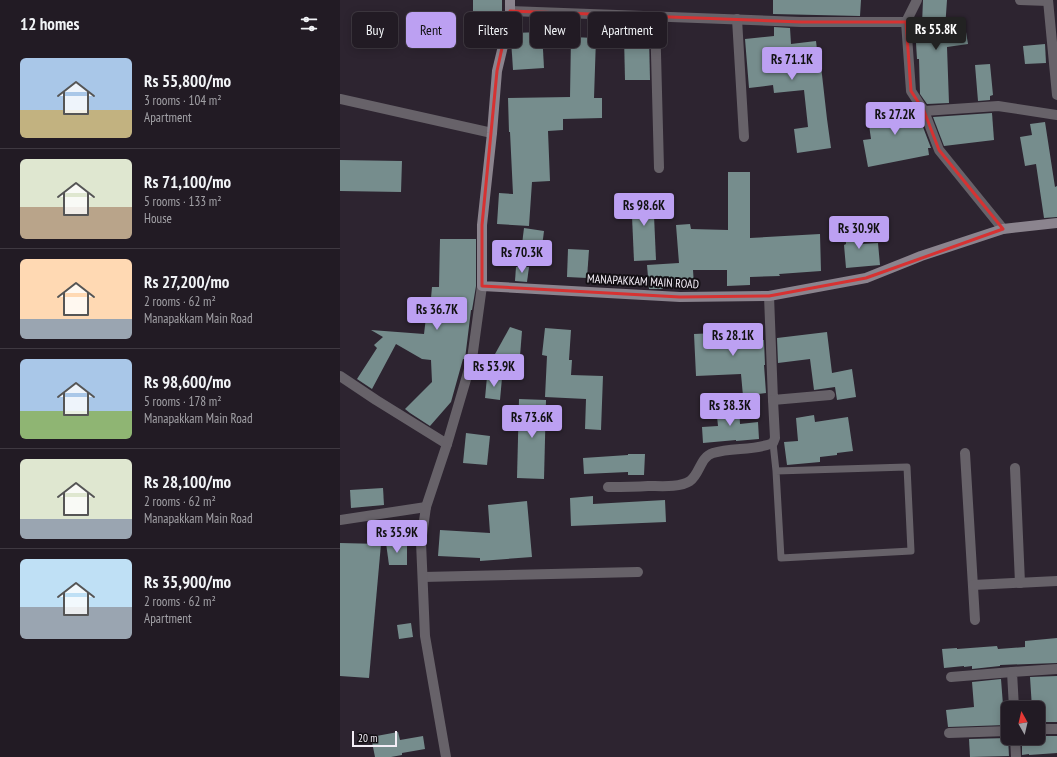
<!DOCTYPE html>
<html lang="en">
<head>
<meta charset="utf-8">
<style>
  :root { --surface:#221b24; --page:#2a242c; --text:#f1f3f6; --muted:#a2a1a6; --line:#3f3941; --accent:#bca0f2 }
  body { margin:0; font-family:"PT Sans Narrow",sans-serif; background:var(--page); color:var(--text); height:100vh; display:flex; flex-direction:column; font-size:15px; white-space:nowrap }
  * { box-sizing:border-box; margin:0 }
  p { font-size:13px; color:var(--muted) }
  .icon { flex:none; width:22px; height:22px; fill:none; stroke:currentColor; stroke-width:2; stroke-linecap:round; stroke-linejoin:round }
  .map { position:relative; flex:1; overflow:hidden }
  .sheet { display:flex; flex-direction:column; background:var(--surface); width:340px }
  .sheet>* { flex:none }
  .guide { position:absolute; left:12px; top:12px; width:380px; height:36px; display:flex; gap:8px }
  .needle { width:26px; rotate:352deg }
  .buttons { position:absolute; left:661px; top:701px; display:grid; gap:8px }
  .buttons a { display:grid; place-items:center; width:44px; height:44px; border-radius:6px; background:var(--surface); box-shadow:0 2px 10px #0003,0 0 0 1px var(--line); font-size:20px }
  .scale { position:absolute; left:12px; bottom:10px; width:45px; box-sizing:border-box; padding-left:4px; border:2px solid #f3edf6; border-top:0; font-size:11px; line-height:14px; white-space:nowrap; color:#f3edf6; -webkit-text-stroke:3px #130f14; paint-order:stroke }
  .price { position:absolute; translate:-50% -34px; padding:0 9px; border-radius:4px; background:var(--accent); color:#111; font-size:13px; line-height:26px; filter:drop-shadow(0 1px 2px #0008) }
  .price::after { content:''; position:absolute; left:50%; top:24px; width:12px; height:9px; margin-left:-6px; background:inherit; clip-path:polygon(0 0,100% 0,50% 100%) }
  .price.current { background:#222; color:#fff }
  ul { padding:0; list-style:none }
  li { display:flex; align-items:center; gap:12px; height:100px; padding:0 20px }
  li+li { border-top:1px solid var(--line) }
  li span { display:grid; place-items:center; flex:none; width:112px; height:80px; border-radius:6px; color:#555 }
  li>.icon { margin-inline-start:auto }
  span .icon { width:48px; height:48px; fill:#fffc; stroke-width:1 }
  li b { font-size:17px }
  h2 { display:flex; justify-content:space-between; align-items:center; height:48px; padding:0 20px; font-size:17px }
  .chip { padding:0 14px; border-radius:6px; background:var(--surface); box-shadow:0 2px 10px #0003,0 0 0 1px var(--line); font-size:14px; line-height:36px }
  .chip.current { background:var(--accent); color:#111 }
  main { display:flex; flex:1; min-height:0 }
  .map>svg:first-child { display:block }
  .building { fill:#768d8d }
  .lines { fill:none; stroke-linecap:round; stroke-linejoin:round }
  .service { stroke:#676269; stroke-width:7 }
  .minor { stroke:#676269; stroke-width:10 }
  .tertiary { stroke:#676269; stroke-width:10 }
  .secondary { stroke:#8b848e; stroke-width:10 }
  .marked { fill:none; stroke:#d73232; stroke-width:3; stroke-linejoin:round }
  .labels { text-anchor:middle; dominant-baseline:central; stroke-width:4; stroke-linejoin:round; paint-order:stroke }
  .street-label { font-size:12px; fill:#f3edf6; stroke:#130f14 }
</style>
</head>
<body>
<main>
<section class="sheet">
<h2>12 homes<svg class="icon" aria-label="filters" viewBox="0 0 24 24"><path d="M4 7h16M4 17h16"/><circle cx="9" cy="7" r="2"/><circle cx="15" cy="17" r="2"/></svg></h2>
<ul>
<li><span style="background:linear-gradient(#a9c7e8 65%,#c2b280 0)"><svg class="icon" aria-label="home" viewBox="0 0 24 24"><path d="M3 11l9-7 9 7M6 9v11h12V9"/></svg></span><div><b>Rs 55,800/mo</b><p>3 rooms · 104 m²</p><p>Apartment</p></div></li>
<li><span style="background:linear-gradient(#dfe7d0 60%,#b9a48a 0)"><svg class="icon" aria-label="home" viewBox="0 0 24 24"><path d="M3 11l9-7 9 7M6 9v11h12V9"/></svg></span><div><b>Rs 71,100/mo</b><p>5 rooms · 133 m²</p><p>House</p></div></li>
<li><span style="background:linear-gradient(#ffd9b3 75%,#9aa5b1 0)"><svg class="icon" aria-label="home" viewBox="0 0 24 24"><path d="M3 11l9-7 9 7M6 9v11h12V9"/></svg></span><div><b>Rs 27,200/mo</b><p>2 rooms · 62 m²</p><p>Manapakkam Main Road</p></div></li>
<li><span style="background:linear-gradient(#a9c7e8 65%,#8fb573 0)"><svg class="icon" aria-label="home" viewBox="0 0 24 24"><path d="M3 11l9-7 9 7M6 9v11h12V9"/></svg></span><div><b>Rs 98,600/mo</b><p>5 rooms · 178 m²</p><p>Manapakkam Main Road</p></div></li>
<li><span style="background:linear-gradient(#dfe7d0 75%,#9aa5b1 0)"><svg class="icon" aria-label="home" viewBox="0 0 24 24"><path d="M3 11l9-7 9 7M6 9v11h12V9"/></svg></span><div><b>Rs 28,100/mo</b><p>2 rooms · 62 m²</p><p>Manapakkam Main Road</p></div></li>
<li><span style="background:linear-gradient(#bfe0f5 60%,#9aa5b1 0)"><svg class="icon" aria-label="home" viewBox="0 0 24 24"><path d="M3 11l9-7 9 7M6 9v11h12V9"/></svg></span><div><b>Rs 35,900/mo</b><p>2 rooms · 62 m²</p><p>Apartment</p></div></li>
</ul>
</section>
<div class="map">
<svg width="717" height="757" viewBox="0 0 717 757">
  <rect width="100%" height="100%" fill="#2d2430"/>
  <!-- building -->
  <g class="building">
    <rect x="133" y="0" width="29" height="15"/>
    <polygon points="433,0 521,0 520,16 433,14"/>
    <polygon points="583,0 607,0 605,29 625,26 628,44 607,47 609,103 587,104 580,94 579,59 577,59 576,43 577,43 575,25 582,24"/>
    <polygon points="434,27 450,28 451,44 476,41 479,66 481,66 487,119 491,148 457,153 454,129 468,127 464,90 434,93 433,85 409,88 405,39 434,36"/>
    <polygon points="202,32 204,68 173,70 171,39 173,33"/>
    <polygon points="284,36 309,36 310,80 285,80"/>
    <polygon points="231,37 256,38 254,98 262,98 262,118 223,119 223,130 208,131 210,181 192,182 189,226 157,224 159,193 173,194 170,132 169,132 168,98 230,97"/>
    <polygon points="705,44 706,63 685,64 683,46"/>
    <polygon points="650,64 653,95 650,96 650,100 638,101 635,65"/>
    <polygon points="572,105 578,114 591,148 588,148 589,155 528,167 523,140 531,139 527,111"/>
    <polygon points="652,113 654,140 604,146 593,117"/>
    <polygon points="705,122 715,187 717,186 717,217 704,218 696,164 685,166 680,137 692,135 690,124"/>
    <polygon points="0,160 62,161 61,192 0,191"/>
    <polygon points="388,172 410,172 410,238 480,234 481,271 439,274 440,276 410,277 410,285 387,286 387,270 353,270 354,285 323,287 323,289 309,289 307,265 339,263 336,225 350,224 351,229 388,230"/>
    <polygon points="313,193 316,260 294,261 291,194"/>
    <polygon points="505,223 518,223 519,243 520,243 520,244 538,243 540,265 506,268 504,245 506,244"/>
    <polygon points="184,228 204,231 200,262 180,261"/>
    <polygon points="100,239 136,239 136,286 132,310 131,310 125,359 123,359 111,402 90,426 70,413 65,409 92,382 91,360 82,359 56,344 32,389 17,379 37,348 34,345 43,337 31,330 84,334 87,309 90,309 92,287 99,287"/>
    <polygon points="228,249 249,250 247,278 227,277"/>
    <polygon points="176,267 189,267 187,282 175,281"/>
    <polygon points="170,327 182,331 180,356 155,354"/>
    <polygon points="421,327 423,340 424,340 425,365 424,365 426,393 403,396 401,374 356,376 354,334 398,332 398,330"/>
    <polygon points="205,328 231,330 229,360 232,360 231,375 263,376 261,430 245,429 246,399 205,397 207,356 202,355"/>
    <polygon points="487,332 492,373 512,369 516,397 497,400 495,387 474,390 470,359 438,363 437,338"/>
    <polygon points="147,377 162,378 160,400 145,398"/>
    <polygon points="179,399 206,400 204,479 177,478"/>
    <polygon points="399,405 400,424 418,422 419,439 396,441 396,440 363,443 362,427 378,426 376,407"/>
    <polygon points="474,415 475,422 508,417 513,451 497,453 497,455 480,457 480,462 447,465 444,442 458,441 456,418"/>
    <polygon points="126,433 150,436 147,465 123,463"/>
    <polygon points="288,454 305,454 304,475 288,475 288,472 244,474 243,458 288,455"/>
    <polygon points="43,488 44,505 11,508 10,490"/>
    <polygon points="253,496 253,504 325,500 326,522 231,526 230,498"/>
    <polygon points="187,501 192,557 140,561 140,558 98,556 100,530 150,533 148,505"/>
    <polygon points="0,543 41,544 29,678 0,676"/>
    <polygon points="46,543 67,543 67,565 49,565"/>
    <polygon points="71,623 73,637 59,639 57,625"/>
    <polygon points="717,638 717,663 660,665 660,666 632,669 632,666 624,667 624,666 604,668 602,649 617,648 617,649 657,646 658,649 685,647 685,641"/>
    <polygon points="717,676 717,722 698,722 698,708 692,708 690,677"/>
    <polygon points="661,679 663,705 664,705 666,725 608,727 606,710 634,707 632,682"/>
    <polygon points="58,732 60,740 83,736 85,749 62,753 62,755 51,757 35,757 31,737"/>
    <polygon points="698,736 717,736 717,753 689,755 689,754 682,755 682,738 698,738"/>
    <polygon points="668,738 669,756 630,757 629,739"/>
  </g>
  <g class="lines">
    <!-- service -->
    <polyline class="service" points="433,443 436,471 441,558 571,551 567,467 436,471"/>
    <!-- minor -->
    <g class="minor">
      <polyline points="680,0 708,1"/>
      <polyline points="708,0 717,95"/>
      <polyline points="170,11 461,22 566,22 577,0"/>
      <polyline points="315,16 319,168"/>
      <polyline points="397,19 404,137"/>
      <polyline points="566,22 571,91 584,111 658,106 717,115"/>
      <polyline points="0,99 152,133"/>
      <polyline points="584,111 599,150 663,229"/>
      <polyline points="429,296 433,400 490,395"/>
      <polyline points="0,376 36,400 107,444"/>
      <polyline points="625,453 635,620"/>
      <polyline points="675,468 680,583"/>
      <path d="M 268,487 C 281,487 294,487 308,486 C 320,486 339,488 350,481 C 360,474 360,457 373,453 C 392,447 414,451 433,443 L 435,438 L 433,400"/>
      <polyline points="0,520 86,507"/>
      <polyline points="83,577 298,572"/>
      <polyline points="633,585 717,581"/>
      <polyline points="611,677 672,672"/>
      <polyline points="674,708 672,672 717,669"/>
      <polyline points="698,729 717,729"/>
      <polyline points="609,733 668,731"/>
      <polyline points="675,738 676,757"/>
    </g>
    <!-- tertiary -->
    <polyline class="tertiary" points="106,757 85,636 81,542 86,507 107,444 132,359 142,286"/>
    <!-- secondary -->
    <polyline class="secondary" points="170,0 170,11 169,21 157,71 152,133 142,225 142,286 340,297 429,296 526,278 581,256 663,229 717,223"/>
  </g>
  <!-- marked area -->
  <path class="marked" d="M 170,11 L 461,22 L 566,22 L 571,91 L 584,111 L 599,150 L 663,229 L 526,278 L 429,296 L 340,297 L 142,286 L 142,225 L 157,71 Z"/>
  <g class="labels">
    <!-- street labels -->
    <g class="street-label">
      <text transform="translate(303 281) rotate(3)">MANAPAKKAM MAIN ROAD</text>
    </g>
  </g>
</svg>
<div class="buttons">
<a><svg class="needle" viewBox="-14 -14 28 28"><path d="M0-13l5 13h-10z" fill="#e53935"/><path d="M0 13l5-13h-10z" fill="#a2a1a6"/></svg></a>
</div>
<div class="scale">20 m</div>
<b class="price current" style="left:596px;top:51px">Rs 55.8K</b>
<b class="price" style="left:452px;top:81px">Rs 71.1K</b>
<b class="price" style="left:555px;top:136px">Rs 27.2K</b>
<b class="price" style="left:304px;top:227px">Rs 98.6K</b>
<b class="price" style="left:519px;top:250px">Rs 30.9K</b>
<b class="price" style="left:182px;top:274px">Rs 70.3K</b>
<b class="price" style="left:97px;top:331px">Rs 36.7K</b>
<b class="price" style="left:393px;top:357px">Rs 28.1K</b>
<b class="price" style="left:154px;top:388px">Rs 53.9K</b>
<b class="price" style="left:390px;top:427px">Rs 38.3K</b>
<b class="price" style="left:192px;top:439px">Rs 73.6K</b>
<b class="price" style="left:57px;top:554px">Rs 35.9K</b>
<div class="guide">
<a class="chip">Buy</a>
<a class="chip current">Rent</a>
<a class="chip">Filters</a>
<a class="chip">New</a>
<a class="chip">Apartment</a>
</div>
</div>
</main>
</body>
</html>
